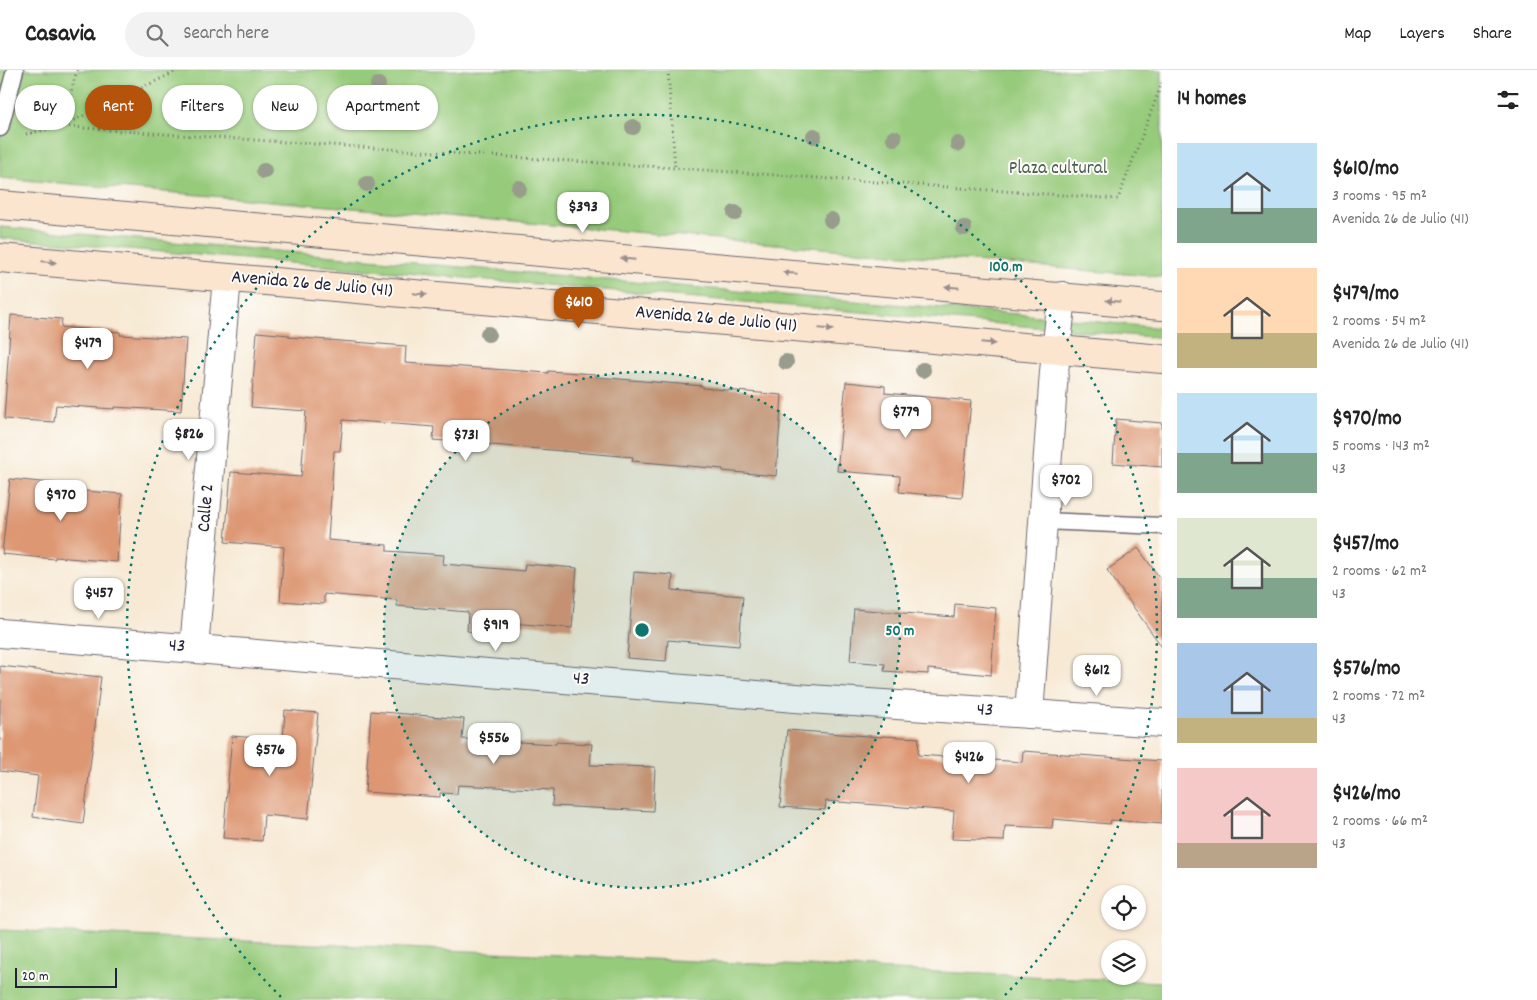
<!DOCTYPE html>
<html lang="en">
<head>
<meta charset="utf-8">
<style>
  :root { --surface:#fff; --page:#f2f2f2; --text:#222; --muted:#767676; --line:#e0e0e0; --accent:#b45309 }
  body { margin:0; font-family:Dekko,sans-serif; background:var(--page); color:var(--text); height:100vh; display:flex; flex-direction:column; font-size:19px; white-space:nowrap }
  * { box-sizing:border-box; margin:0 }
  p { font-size:16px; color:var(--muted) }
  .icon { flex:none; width:28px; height:28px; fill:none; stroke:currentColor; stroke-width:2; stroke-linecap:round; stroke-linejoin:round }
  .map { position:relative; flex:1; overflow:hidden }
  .panel { display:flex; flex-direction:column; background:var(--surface); width:375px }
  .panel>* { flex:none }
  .hud { position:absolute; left:15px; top:15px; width:475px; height:45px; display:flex; gap:10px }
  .tools { position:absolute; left:1101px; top:815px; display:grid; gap:10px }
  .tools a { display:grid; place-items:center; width:45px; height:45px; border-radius:50%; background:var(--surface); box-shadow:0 1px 4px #0004; font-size:25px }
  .scale { position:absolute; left:15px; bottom:12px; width:102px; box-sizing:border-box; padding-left:5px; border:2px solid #22223b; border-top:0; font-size:14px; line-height:18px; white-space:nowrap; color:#22223b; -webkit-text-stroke:4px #fdfcf7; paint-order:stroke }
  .price { position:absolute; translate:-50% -42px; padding:0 11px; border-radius:10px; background:#fff; color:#222; font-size:16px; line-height:32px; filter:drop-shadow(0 1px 2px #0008) }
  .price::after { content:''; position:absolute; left:50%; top:30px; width:15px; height:11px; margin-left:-8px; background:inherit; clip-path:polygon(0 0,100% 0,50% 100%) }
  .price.current { background:var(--accent); color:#fff }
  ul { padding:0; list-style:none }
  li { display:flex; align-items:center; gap:15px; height:125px; padding:0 15px }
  li span { display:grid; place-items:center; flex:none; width:140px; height:100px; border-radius:0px; color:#555 }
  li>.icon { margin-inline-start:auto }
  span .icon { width:60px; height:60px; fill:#fffc; stroke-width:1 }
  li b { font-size:21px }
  h2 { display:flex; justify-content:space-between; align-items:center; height:60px; padding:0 15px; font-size:21px }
  .pill { padding:0 18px; border-radius:22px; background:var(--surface); box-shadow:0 1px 4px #0004; font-size:18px; line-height:45px }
  .pill.current { background:var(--accent); color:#fff }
  header { display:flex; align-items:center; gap:30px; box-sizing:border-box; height:70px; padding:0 25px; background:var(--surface); border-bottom:1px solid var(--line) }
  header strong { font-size:24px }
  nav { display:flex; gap:28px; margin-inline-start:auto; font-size:18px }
  .search { width:350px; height:45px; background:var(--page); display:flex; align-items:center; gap:12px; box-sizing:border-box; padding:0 18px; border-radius:28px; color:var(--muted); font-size:19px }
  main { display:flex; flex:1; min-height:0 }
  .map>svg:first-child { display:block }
  .green { fill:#97cb7c; stroke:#5c765c }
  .building { fill:#dd9773 }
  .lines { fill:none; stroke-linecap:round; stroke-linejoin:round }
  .lane-casing { stroke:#6d6871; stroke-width:19 }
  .street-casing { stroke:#6d6871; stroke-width:30 }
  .secondary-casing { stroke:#6d6871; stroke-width:30 }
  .path { stroke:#6d6871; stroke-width:3; stroke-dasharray:1 4; stroke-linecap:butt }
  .lane { stroke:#fff; stroke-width:16 }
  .street { stroke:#fff; stroke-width:28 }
  .secondary { stroke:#fbe5cf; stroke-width:28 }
  .tree { fill:#989c8c }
  .oneway { fill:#998d8c }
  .ring { fill:none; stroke:#0f766e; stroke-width:2.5; stroke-dasharray:2.5 5 }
  .labels { text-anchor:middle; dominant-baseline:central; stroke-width:4; stroke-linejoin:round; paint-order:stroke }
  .park-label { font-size:19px; fill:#4b5d52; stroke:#fdfcf7 }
  .street-label { font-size:19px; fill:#22223b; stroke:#fdfcf7 }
  .centre { fill:#0f766e; stroke:#fdfcf7; stroke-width:2.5 }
  .ring-label { font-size:15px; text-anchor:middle; font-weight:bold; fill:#0f766e; stroke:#fdfcf7; stroke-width:4; stroke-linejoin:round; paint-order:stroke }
</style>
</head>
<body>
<header>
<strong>Casavia</strong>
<div class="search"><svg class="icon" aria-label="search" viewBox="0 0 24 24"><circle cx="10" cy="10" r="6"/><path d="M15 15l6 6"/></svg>Search here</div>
<nav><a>Map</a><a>Layers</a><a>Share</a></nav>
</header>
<main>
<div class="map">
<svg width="1162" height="930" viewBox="0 0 1162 930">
  <rect width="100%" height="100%" fill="#fdfcf7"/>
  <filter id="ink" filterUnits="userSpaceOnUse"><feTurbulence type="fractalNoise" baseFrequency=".02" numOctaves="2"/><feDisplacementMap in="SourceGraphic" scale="10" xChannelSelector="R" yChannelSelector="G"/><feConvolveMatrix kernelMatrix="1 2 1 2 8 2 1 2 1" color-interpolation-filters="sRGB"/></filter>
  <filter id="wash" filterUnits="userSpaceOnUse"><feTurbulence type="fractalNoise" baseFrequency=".0096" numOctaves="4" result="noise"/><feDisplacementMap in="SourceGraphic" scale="20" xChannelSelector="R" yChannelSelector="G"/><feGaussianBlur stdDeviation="1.12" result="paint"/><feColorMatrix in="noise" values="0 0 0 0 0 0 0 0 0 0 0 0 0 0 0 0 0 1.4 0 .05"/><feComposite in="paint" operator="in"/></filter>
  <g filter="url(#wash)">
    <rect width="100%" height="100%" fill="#f7e9d4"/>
    <!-- green -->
    <g class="green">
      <polygon points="0,0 1162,0 1162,207 0,108"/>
      <polygon points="0,157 817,228 1017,244 1162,258 1162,268 0,168"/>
      <polygon points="0,860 1162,912 1162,930 0,930"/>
    </g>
    <g id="blocks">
      <!-- building -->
      <g class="building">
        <polygon points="11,245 62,249 61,257 120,262 120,265 186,269 181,341 114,337 114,339 56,335 54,352 4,349"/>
        <polygon points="257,262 289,265 289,267 406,276 405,293 521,301 548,303 548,301 596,304 596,307 703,316 703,318 782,325 776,406 723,401 723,399 632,391 633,387 433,370 434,357 343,350 340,381 334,381 328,470 387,475 387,481 444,485 443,494 524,501 525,494 577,498 572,558 511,553 510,564 467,561 468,542 397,536 397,530 324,524 324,534 280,531 284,477 225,472 231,402 301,407 306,341 251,337"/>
        <polygon points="846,312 885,316 885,323 971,331 962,428 899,422 900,406 837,401"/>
        <polygon points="1116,349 1162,353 1162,397 1113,393"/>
        <polygon points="10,409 62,414 61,419 122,424 117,492 55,487 55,489 2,484"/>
        <polygon points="1138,478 1162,511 1162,577 1107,500"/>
        <polygon points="634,502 673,505 672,520 743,526 739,576 668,570 666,591 627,588"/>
        <polygon points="955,534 996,538 991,605 928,599 928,604 884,601 885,594 850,591 854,539 954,547"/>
        <polygon points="0,596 101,607 83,754 33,747 38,706 0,701"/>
        <polygon points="285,640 318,643 308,749 264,745 262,771 223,768 232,666 283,670"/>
        <polygon points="371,641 464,649 462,669 556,674 556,672 592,674 590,695 655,697 653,741 552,736 553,720 458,715 457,724 440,723 440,727 365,722"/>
        <polygon points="787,660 882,667 882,666 919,668 918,685 1022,692 1023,681 1162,691 1162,754 1111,750 1110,754 1053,749 1052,758 1005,756 1004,771 952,769 954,741 826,731 825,740 780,737"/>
      </g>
    </g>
  </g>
  <g filter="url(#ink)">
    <use href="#blocks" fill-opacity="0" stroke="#6d6871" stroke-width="1"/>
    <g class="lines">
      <!-- lane casing -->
      <g class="lane-casing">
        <g id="lane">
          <polyline points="0,58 15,0"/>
          <polyline points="1043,451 1162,456"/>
        </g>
      </g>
      <!-- street casing -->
      <g class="street-casing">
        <g id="street">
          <polyline points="0,563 795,628 1162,653"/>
          <polyline points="194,578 227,208"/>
          <polyline points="1029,644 1054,302 1062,226"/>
        </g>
      </g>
      <!-- secondary casing -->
      <g class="secondary-casing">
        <g id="secondary">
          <polyline points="0,135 1162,236"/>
          <polyline points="0,188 1162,289"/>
        </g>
      </g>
      <!-- path -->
      <g class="path">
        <polyline points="77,0 62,56 120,61 675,98 1118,129 1162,13"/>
        <polyline points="668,0 675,98"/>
        <polyline points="26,64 62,56 179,0"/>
      </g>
      <!-- lane -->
      <use href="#lane" class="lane"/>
      <!-- street -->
      <use href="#street" class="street"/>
      <!-- secondary -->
      <use href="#secondary" class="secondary"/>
    </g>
    <!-- trees -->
    <g class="tree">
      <circle cx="378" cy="15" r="8"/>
      <circle cx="633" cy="57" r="8"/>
      <circle cx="814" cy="66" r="8"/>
      <circle cx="894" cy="68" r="8"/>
      <circle cx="958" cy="74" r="8"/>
      <circle cx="264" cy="101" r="8"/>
      <circle cx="367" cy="114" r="8"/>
      <circle cx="519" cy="118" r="8"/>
      <circle cx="735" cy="143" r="8"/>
      <circle cx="831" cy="150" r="8"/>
      <circle cx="964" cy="158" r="8"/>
      <circle cx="488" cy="264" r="8"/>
      <circle cx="786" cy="292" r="8"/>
      <circle cx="923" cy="300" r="8"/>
    </g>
    <!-- one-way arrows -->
    <defs><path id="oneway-solid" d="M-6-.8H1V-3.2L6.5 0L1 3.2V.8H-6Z" transform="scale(1.25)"/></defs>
    <g class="oneway">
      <use href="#oneway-solid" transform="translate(628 189) rotate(-175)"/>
      <use href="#oneway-solid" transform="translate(49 192) rotate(5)"/>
      <use href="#oneway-solid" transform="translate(790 203) rotate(-175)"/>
      <use href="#oneway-solid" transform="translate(952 217) rotate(-175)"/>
      <use href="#oneway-solid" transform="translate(420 224) rotate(5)"/>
      <use href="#oneway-solid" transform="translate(1113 231) rotate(-175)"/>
      <use href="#oneway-solid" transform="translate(826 259) rotate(5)"/>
      <use href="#oneway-solid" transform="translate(988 273) rotate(5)"/>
    </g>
  </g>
  <!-- distance rings -->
  <circle cx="642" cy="560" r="258" fill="#0f766e" fill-opacity=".12"/>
  <g class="ring">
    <circle cx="642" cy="560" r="258"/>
    <path d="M281 927A515 515 0 1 1 1003 927"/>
  </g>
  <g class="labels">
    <!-- park labels -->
    <g class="park-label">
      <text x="1058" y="99">Plaza cultural</text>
    </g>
    <!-- street labels -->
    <g class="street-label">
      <text transform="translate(312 215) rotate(5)">Avenida 26 de Julio (41)</text>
      <text transform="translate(716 250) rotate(5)">Avenida 26 de Julio (41)</text>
      <text transform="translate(207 438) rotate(-85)">Calle 2</text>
      <text transform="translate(177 577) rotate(4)">43</text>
      <text transform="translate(581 610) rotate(5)">43</text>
      <text transform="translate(985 641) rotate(4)">43</text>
    </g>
  </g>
  <circle cx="642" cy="560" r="8" class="centre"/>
  <g class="ring-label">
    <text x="1006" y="201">100 m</text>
    <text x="900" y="565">50 m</text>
  </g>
</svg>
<div class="tools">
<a><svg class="icon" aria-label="locate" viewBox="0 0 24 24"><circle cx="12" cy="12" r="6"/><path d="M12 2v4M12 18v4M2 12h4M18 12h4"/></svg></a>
<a><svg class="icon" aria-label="layers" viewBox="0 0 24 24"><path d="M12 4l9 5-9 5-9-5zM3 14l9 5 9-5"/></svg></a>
</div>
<div class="scale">20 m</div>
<b class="price" style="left:583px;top:164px">$393</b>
<b class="price current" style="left:579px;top:259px">$610</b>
<b class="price" style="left:88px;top:300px">$479</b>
<b class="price" style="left:906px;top:369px">$779</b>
<b class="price" style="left:189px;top:391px">$826</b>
<b class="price" style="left:466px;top:392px">$731</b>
<b class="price" style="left:1066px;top:437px">$702</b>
<b class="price" style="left:61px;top:452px">$970</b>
<b class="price" style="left:99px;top:550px">$457</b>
<b class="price" style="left:496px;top:582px">$919</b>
<b class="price" style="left:1097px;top:627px">$612</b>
<b class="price" style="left:494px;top:695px">$556</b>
<b class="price" style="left:270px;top:707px">$576</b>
<b class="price" style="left:969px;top:714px">$426</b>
<div class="hud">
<a class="pill">Buy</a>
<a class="pill current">Rent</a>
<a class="pill">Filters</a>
<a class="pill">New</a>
<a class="pill">Apartment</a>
</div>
</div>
<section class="panel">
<h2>14 homes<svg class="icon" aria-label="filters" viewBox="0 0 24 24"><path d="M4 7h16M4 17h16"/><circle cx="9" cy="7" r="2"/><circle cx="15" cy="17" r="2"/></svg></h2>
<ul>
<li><span style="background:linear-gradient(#bfe0f5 65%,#7fa58c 0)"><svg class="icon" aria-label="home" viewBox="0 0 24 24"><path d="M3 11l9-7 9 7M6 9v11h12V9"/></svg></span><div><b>$610/mo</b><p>3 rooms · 95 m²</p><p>Avenida 26 de Julio (41)</p></div></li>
<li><span style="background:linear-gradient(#ffd9b3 65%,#c2b280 0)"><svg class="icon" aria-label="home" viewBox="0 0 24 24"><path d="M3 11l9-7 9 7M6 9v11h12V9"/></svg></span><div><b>$479/mo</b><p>2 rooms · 54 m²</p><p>Avenida 26 de Julio (41)</p></div></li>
<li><span style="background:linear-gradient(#bfe0f5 60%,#7fa58c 0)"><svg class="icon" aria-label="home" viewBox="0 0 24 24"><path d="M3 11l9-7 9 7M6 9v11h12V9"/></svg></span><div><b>$970/mo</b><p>5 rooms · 143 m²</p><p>43</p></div></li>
<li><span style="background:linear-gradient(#dfe7d0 60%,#7fa58c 0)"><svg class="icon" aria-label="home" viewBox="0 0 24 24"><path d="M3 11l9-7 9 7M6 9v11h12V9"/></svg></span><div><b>$457/mo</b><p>2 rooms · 62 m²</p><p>43</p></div></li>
<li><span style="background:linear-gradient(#a9c7e8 75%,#c2b280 0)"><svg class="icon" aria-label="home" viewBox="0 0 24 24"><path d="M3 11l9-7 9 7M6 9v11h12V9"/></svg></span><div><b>$576/mo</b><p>2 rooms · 72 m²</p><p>43</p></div></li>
<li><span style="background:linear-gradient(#f6c9c9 75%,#b9a48a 0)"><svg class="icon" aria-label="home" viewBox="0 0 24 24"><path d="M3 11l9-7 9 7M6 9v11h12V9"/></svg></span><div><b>$426/mo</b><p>2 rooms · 66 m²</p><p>43</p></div></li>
</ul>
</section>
</main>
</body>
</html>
